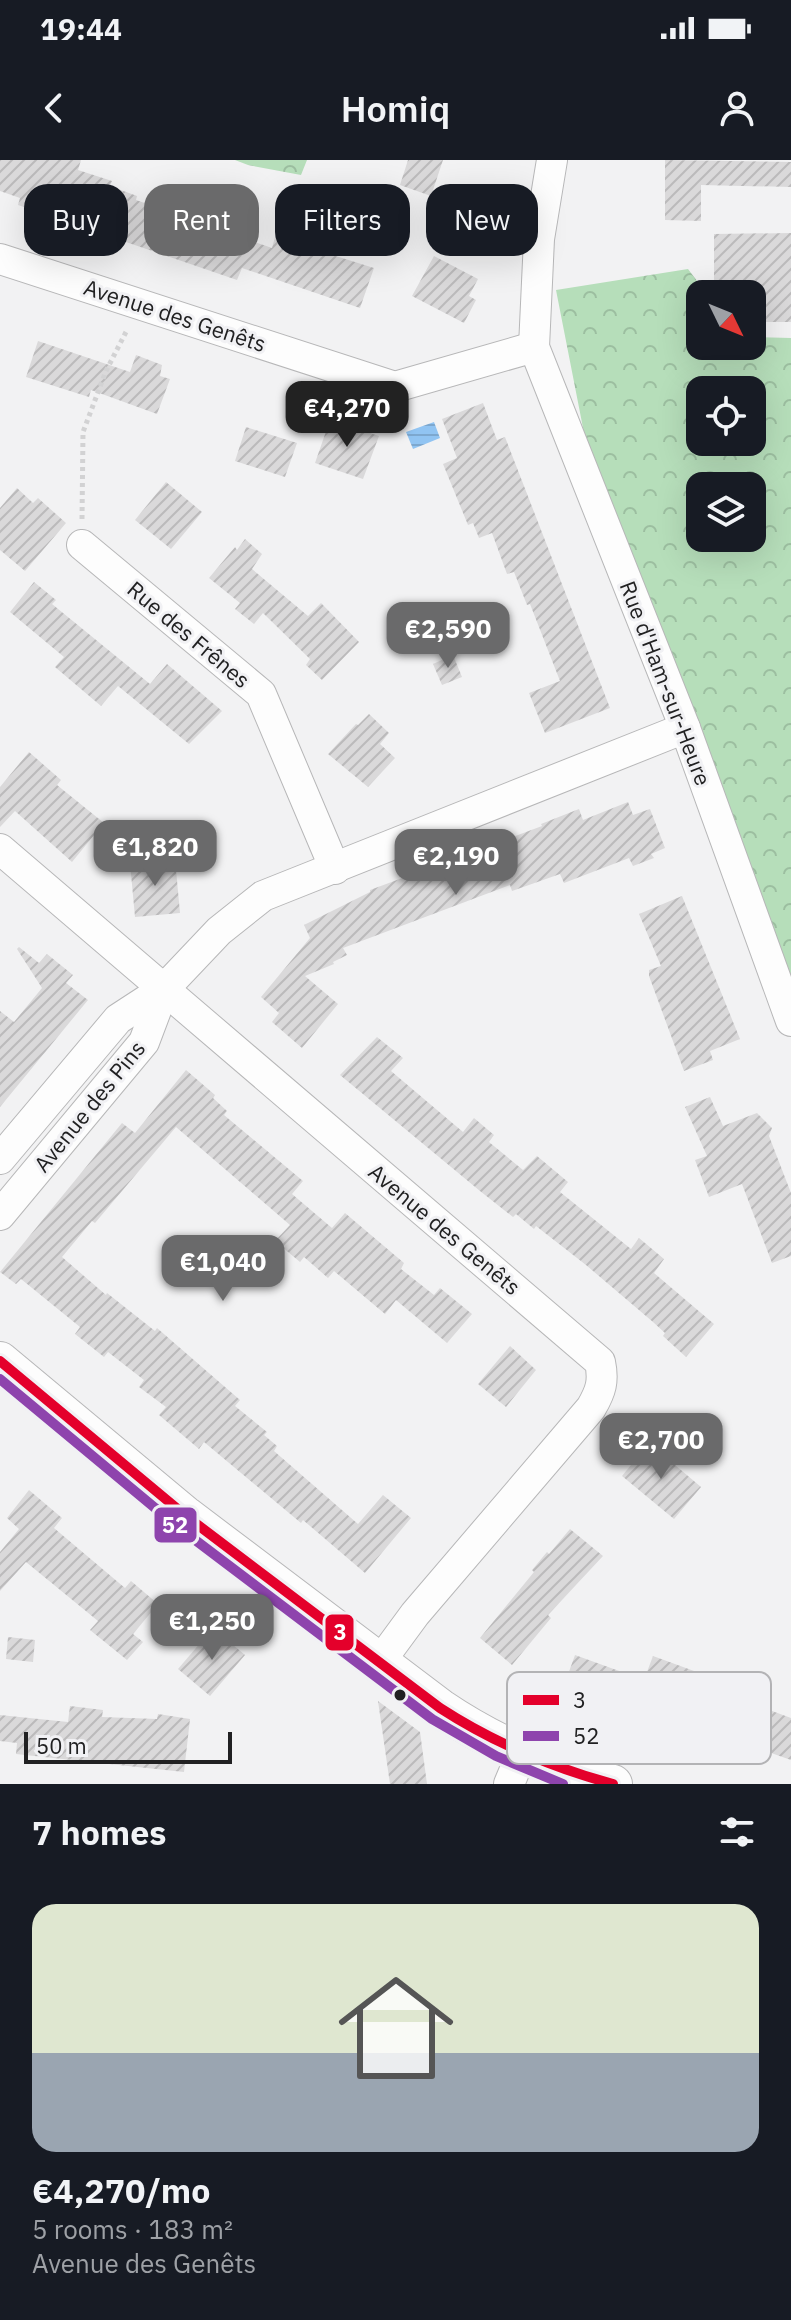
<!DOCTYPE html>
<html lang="en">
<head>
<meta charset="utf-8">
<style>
  :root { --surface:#171b24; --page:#20242c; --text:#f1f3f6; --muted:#9ea1a6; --accent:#6a6a6b }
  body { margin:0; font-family:"IBM Plex Sans",sans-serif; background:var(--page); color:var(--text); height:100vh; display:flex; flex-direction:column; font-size:30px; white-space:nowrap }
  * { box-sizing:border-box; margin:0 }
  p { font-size:26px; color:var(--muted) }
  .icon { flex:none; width:44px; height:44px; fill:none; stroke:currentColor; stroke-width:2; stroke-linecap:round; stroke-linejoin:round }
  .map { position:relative; height:1624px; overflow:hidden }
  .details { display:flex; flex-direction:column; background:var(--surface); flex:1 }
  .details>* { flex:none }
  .banner { position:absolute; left:24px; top:24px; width:744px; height:72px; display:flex; gap:16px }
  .needle { width:52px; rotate:133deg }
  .tools { position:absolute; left:686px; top:120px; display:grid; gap:16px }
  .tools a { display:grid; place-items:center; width:80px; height:80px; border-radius:16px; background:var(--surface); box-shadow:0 8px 32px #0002; font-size:40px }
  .scale { position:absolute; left:24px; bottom:20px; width:208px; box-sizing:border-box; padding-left:8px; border:4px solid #212122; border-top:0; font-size:22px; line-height:28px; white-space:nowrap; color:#212122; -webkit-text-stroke:6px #f1f1f4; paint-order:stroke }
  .price { position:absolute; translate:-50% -68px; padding:0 18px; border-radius:16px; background:var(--accent); color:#fff; font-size:26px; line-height:52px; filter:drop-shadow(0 2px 4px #0008) }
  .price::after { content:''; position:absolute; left:50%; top:48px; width:24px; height:18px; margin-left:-12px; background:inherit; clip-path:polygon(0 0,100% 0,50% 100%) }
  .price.current { background:#222; color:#fff }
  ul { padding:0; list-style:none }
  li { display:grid; align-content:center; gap:16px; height:424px; padding:0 32px }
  li span { display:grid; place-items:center; height:248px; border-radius:24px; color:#555 }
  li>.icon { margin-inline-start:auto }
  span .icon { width:144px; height:144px; fill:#fffc; stroke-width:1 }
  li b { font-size:34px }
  h2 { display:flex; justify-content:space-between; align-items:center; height:96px; padding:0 32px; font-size:34px }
  .pill { padding:0 28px; border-radius:24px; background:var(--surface); box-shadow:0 8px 32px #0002; font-size:28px; line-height:72px }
  .pill.current { background:var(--accent); color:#fff }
  .status { display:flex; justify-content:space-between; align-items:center; height:56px; padding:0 40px; background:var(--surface); direction:ltr }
  .status svg { height:22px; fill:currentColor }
  header { display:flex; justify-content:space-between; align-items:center; height:104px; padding:0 32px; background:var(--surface); font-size:36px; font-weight:600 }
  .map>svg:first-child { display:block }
  .forest { fill:url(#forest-crowns); fill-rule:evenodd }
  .water { fill:url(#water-rules) }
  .building { fill:url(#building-hatch) }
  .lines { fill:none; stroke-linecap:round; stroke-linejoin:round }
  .minor-casing { stroke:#b7b7b8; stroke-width:32 }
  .tertiary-casing { stroke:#b7b7b8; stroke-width:40 }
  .path { stroke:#d2d2d3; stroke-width:5; stroke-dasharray:4 4; stroke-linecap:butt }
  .minor { stroke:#fdfdfd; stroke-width:30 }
  .tertiary { stroke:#fdfdfd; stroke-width:38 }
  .bus-1-casing { stroke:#f1f1f4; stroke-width:16 }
  .bus-2-casing { stroke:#f1f1f4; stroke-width:16 }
  .bus-1 { stroke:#e4002b; stroke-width:10 }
  .bus-2 { stroke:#8e44ad; stroke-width:10 }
  .bus-dot { fill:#212122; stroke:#f1f1f4; stroke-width:3 }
  .labels { text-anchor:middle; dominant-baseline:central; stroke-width:6; stroke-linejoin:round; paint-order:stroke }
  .street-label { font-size:22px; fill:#212122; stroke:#f1f1f4 }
  .key { fill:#f1f1f4; stroke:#b3b3b5; stroke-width:2 }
  .key-label { font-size:22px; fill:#212122 }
  .line-badge { stroke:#f1f1f4; stroke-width:3 }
  .badge-label { font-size:22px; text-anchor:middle; font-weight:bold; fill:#fff }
</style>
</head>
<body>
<div class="status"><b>19:44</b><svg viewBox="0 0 49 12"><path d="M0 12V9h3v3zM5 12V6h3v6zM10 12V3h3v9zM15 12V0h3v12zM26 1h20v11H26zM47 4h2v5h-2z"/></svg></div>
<header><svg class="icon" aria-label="back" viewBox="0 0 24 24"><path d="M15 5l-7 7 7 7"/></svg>Homiq<svg class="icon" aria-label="person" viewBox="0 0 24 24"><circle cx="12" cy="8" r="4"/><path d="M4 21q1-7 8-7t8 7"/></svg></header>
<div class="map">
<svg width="791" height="1624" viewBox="0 0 791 1624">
  <defs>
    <pattern id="forest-crowns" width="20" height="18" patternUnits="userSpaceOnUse" patternTransform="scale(2)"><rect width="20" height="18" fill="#b6deba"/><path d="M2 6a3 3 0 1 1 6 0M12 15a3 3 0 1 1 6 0" fill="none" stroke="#9cbea0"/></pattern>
    <pattern id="water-rules" width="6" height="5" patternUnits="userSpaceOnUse" patternTransform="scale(2)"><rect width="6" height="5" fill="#91c4f2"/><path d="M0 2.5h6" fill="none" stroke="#7da8cf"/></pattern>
    <pattern id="building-hatch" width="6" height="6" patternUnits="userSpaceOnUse" patternTransform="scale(2)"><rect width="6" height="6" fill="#dad9da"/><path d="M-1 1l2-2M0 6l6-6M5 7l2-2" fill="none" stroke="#bbbabb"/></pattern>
  </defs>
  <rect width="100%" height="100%" fill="#f2f2f3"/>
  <!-- forest -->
  <g class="forest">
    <polygon points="235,0 307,0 301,15 248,5"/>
    <path d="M 688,109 L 707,134 L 700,134 L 700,186 L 752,186 L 752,177 L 791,178 L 791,826 L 594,324 L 556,130 ZM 700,230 L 752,230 L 752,282 L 700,282 ZM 700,326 L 752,326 L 752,378 L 700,378 Z"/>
  </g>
  <!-- water -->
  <polygon class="water" points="434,262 440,278 413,289 406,272"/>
  <!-- building -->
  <g class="building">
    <polygon points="0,0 81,0 78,10 112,21 110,26 137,36 136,40 272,88 275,77 374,108 360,148 242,108 237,120 18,45 20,38 0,31"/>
    <polygon points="408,0 443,0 431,36 400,25"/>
    <polygon points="665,0 791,2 791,27 701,25 701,61 665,60"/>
    <polygon points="791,73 791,162 752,162 752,134 714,134 714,74"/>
    <polygon points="434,96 478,119 469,136 476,140 464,163 412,136"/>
    <polygon points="38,181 130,212 136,195 162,205 160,216 170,219 157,254 91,230 89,237 26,217"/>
    <polygon points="483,243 497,280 505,277 610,548 545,573 529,533 560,521 530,444 527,445 514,412 507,414 492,373 479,378 473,363 468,365 443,304 457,298 442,259"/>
    <polygon points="330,260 379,276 363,319 315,303"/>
    <polygon points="246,267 297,283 285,317 235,301"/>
    <polygon points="166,322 202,352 171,389 135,360"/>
    <polygon points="17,328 33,343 38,338 66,363 25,411 0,390 0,348"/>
    <polygon points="245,379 262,394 252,409 308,456 321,443 359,482 322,520 306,505 310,499 263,453 254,464 235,449 240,443 209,418 235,387 237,390"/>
    <polygon points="34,422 56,440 52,444 150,524 167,504 222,551 189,584 118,526 101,546 55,507 64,497 10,452"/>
    <polygon points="453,495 462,517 442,525 433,504"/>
    <polygon points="369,554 389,573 380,584 395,598 368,627 328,594 356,564 358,565"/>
    <polygon points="29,592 61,620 57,625 104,663 72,702 15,651 0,667 0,627"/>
    <polygon points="628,642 633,655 650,649 665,688 651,694 654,698 633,706 629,698 564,723 560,714 512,731 510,725 343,788 347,795 333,802 334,804 305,816 338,844 302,888 272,862 279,853 261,837 310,778 304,765 370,732 370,730 542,666 541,664 579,649 583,660"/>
    <polygon points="175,699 180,753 135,757 130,703"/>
    <polygon points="682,736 740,879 710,891 713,900 684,911 649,816 649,810 661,806 639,754"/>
    <polygon points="19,787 39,803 47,794 73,815 66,823 88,840 0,947 0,851 14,862 42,828 17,789"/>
    <polygon points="377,877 403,898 391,911 463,972 474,958 494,975 489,982 523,1010 537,996 568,1022 560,1032 631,1089 639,1078 664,1099 654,1113 714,1164 686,1197 663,1176 665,1173 653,1162 586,1105 536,1066 534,1069 516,1054 513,1057 480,1031 340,915"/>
    <polygon points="186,910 215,935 213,938 227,951 224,955 303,1021 292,1034 332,1068 345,1053 404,1103 401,1109 434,1135 440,1128 472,1154 447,1183 396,1140 385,1154 334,1111 328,1118 304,1097 300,1102 275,1081 290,1065 176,967 95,1063 92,1061 62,1097 106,1135 107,1133 155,1171 157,1168 240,1240 235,1246 267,1272 264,1275 277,1286 274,1291 358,1364 383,1335 411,1358 365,1413 303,1360 301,1363 204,1282 199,1289 159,1255 166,1247 139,1227 144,1220 108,1192 104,1197 75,1174 80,1167 21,1119 16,1124 0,1112 122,963 135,973"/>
    <polygon points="710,937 723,966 757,953 772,968 769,976 791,1033 791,1096 772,1103 742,1024 709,1037 695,1000 707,996 685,947"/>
    <polygon points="510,1186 536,1210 506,1247 478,1224"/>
    <polygon points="649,1283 701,1327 674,1359 622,1316"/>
    <polygon points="29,1330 62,1358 54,1368 125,1428 131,1421 158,1444 133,1474 143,1482 127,1500 90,1470 98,1461 26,1402 0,1431 0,1392 19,1369 7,1358"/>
    <polygon points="570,1369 603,1396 548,1455 551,1458 512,1505 480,1478 534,1412 532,1410 547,1392 549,1394"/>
    <polygon points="213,1468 245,1495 210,1536 178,1509"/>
    <polygon points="8,1477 35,1480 33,1502 6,1499"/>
    <polygon points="575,1495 644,1520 653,1496 705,1515 701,1525 791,1558 791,1600 757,1588 754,1595 731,1587 732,1583 705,1570 617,1538 612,1552 561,1534"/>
    <polygon points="378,1541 420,1572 427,1624 390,1624"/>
    <polygon points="70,1546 103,1550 102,1557 157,1559 158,1554 190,1559 184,1612 16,1594 17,1583 0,1581 0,1555 68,1562"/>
  </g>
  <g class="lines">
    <!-- minor casing -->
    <g class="minor-casing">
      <g id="minor">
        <polyline points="552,0 539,79 534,187 685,568 791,861"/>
        <polyline points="0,99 395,227 534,187"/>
        <polyline points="82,385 261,534 335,709"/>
        <path d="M 0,689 L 600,1202 C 604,1221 601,1231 591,1248 L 415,1454 L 379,1503"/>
        <polyline points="0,999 118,859 164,829 219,771 263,736 685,568"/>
        <polyline points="0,1055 144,882 164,829"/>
        <polyline points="509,1624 522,1593"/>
      </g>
    </g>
    <!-- tertiary casing -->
    <g class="tertiary-casing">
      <path id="tertiary" d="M 0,1201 L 186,1356 L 440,1548 C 493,1584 552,1609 613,1624"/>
    </g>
    <!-- path -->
    <polyline class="path" points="82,359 83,272 106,211 127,170"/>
    <!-- minor -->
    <use href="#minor" class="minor"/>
    <!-- tertiary -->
    <use href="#tertiary" class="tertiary"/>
    <!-- bus-1 casing -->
    <g class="bus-1-casing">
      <path id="bus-1" d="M 0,1201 L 186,1356 L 440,1548 C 494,1583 551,1607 613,1624"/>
    </g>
    <!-- bus-2 casing -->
    <g class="bus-2-casing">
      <polyline id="bus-2" points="0,1219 178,1367 432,1559 496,1596 563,1624"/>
    </g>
    <!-- bus-1 -->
    <use href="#bus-1" class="bus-1"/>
    <!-- bus-2 -->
    <use href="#bus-2" class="bus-2"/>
  </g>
  <!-- markers -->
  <circle class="bus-dot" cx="400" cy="1535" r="7"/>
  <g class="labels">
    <!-- street labels -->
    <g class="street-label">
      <text transform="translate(175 155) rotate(18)">Avenue des Genêts</text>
      <text transform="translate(189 474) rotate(40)">Rue des Frênes</text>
      <text transform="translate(666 523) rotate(69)">Rue d'Ham-sur-Heure</text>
      <text transform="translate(89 946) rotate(-51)">Avenue des Pins</text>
      <text transform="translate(445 1069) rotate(40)">Avenue des Genêts</text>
    </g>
  </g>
  <!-- legend -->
  <rect x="507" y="1512" width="264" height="92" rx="12" class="key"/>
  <rect x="523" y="1535" width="36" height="10" fill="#e4002b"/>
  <rect x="523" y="1571" width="36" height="10" fill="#8e44ad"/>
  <g class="key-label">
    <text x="573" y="1548">3</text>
    <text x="573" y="1584">52</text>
  </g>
  <g class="line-badge">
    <rect x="153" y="1346" width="45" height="38" rx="8" fill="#8e44ad"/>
    <rect x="324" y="1453" width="31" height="39" rx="8" fill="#e4002b"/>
  </g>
  <g class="badge-label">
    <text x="175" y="1373">52</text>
    <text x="340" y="1480">3</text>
  </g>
</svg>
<div class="tools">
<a><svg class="needle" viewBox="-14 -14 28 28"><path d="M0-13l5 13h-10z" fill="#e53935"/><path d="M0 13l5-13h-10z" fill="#9ea1a6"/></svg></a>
<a><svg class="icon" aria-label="locate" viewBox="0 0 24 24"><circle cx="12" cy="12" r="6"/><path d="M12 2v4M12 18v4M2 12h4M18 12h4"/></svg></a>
<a><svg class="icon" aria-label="layers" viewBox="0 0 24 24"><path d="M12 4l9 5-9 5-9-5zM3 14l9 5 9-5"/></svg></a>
</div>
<div class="scale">50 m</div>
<b class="price current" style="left:347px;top:289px">€4,270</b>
<b class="price" style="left:448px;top:510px">€2,590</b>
<b class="price" style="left:155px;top:728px">€1,820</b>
<b class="price" style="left:456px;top:737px">€2,190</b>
<b class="price" style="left:223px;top:1143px">€1,040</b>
<b class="price" style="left:661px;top:1321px">€2,700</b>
<b class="price" style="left:212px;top:1502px">€1,250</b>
<div class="banner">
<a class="pill">Buy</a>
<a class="pill current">Rent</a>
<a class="pill">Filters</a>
<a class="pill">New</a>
</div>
</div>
<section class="details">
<h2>7 homes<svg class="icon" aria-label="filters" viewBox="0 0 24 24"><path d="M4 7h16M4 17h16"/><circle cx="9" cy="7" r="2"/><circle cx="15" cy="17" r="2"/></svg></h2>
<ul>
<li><span style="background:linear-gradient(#dfe7d0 60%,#9aa5b1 0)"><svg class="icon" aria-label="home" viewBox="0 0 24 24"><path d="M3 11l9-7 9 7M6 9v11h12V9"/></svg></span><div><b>€4,270/mo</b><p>5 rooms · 183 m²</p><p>Avenue des Genêts</p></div></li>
</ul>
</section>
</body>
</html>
